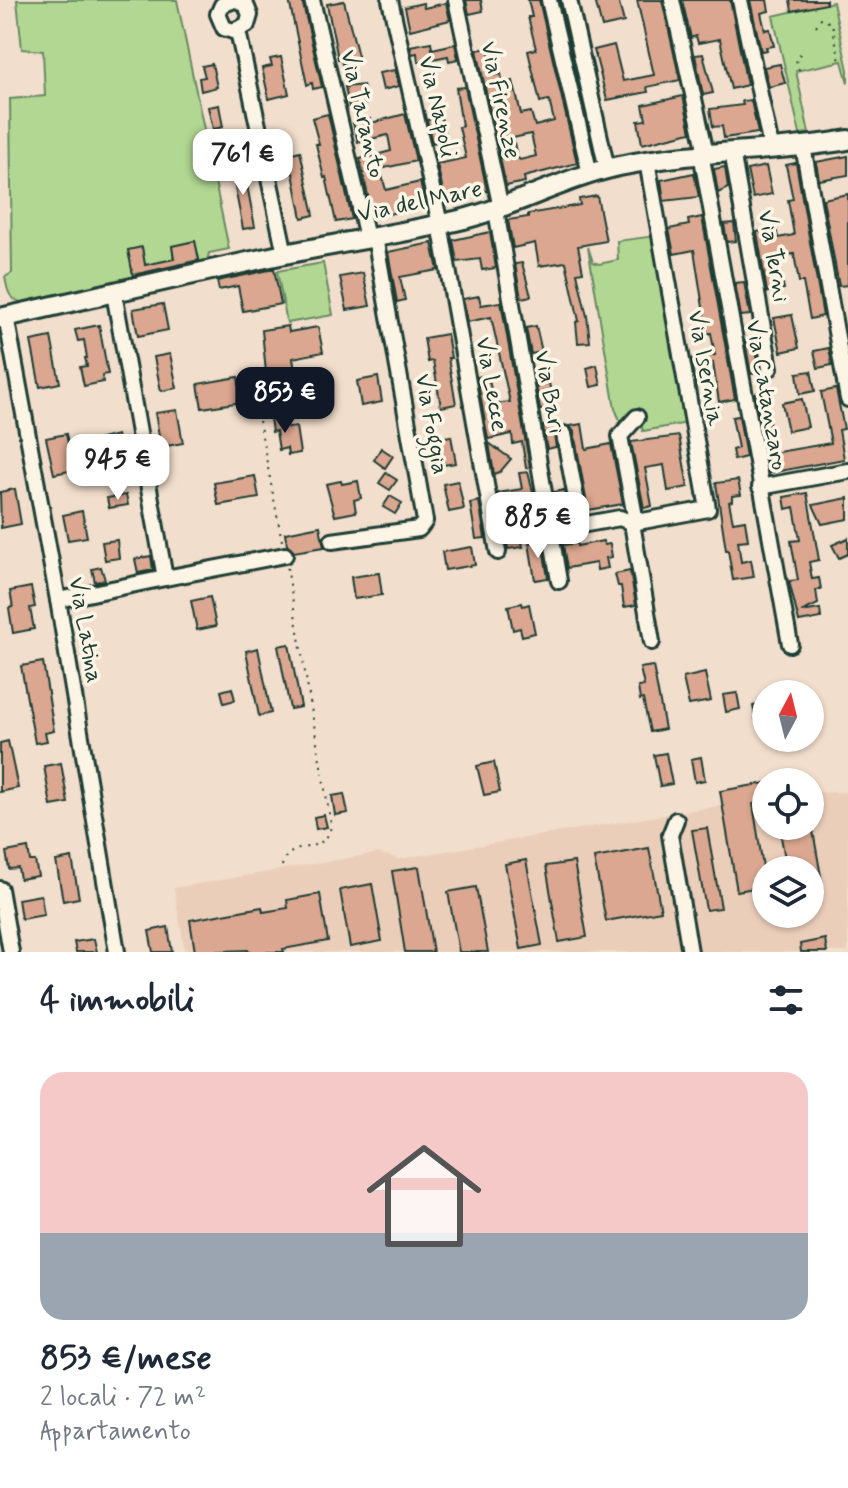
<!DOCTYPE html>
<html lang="it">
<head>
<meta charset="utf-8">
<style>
  :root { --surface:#fff; --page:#f6f6f7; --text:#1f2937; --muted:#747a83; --accent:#111827 }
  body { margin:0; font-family:Mynerve,sans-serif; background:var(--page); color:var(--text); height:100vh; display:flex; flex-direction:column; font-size:30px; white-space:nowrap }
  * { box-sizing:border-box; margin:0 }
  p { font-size:26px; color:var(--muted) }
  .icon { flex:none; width:44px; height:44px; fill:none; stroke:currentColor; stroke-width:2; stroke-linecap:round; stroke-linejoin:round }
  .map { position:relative; height:952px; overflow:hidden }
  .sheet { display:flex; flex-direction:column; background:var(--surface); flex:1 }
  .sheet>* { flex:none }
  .needle { width:52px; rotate:7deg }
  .tools { position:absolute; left:752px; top:680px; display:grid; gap:16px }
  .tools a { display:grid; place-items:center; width:72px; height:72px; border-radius:50%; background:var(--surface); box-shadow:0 2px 6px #0004; font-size:40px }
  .price { position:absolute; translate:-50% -68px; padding:0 18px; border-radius:16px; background:#fff; color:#222; font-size:26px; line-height:52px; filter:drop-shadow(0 2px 4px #0008) }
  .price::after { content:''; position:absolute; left:50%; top:48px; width:24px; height:18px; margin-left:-12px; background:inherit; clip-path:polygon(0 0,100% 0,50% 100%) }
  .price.active { background:var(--accent); color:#fff }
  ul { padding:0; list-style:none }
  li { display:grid; align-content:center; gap:16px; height:424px; padding:0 40px }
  li span { display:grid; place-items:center; height:248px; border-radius:24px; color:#555 }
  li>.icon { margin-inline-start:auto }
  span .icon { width:144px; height:144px; fill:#fffc; stroke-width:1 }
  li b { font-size:34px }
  h2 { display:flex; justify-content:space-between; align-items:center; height:96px; padding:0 40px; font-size:34px }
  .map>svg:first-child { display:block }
  .built { fill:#ebceba; fill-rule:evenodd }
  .green { fill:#b1d792; stroke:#688a63; stroke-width:2 }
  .building { fill:#dba790; stroke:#1f3d34; stroke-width:2; fill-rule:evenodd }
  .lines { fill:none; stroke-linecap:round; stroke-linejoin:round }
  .minor-casing { stroke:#1f3d34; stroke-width:20 }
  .major-casing { stroke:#1f3d34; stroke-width:24 }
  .path { stroke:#1f3d34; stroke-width:2; stroke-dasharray:2 6; stroke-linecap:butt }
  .minor { stroke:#fcf5e5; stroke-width:14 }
  .major { stroke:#fcf5e5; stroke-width:18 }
  .labels { text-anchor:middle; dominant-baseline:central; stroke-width:7; stroke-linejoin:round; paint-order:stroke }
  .street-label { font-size:24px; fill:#1f3d34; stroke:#fcf5e5 }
</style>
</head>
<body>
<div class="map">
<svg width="848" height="952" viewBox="0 0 848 952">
  <rect width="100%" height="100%" fill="#f2decc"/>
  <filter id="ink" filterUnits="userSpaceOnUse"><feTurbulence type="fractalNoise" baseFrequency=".0125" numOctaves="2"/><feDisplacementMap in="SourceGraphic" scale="16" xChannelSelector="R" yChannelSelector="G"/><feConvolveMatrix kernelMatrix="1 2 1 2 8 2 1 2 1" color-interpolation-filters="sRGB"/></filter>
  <g filter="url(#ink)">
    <!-- built -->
    <path class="built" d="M 848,792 L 848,952 L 185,952 L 174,888 L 378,853 L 398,859 L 766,798 L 766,826 L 810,826 L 810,793 ZM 766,870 L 810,870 L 810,914 L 766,914 Z"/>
    <!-- green -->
    <g class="green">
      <path d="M 17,0 L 177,0 L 229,249 L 209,253 L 207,262 L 200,264 L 195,241 L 172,246 L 174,259 L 145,265 L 142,248 L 128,251 L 134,277 L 22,302 C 8,300 7,288 5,277 L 12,273 L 10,99 L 45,96 L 43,51 L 22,49 Z"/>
      <polygon points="833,2 848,70 848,83 842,61 796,71 809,133 800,134 773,16"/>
      <polygon points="655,236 688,423 643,431 639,413 623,427 615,409 588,247 593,262 599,264 618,260 617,241"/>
      <polygon points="323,263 333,315 287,323 277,271"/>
    </g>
    <!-- building -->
    <g class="building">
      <polygon points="289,0 302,0 322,87 313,89 312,83 307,85"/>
      <polygon points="466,0 481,0 483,11 469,14"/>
      <path d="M 528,0 L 539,0 L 577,163 L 524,177 L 525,182 L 506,186 L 477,50 L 488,48 L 495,75 L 501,74 L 503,83 L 513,81 L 521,114 L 531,112 L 535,126 L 554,121 L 549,100 L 540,102 L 528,51 L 536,49 L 528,17 L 532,17 ZM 531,134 L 536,156 L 520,160 L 517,157 L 513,138 Z"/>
      <polygon points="595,0 618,0 624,22 602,27"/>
      <polygon points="637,0 662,0 680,80 647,87 648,92 607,100 594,50 614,45 623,81 654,75"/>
      <polygon points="682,0 730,0 747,85 731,89 720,39 698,43 696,36 691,38"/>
      <polygon points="750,0 767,0 769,11 761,13 765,30 770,29 774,46 766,47 767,50 761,51"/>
      <polygon points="790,0 826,0 826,4 792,11"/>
      <polygon points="344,1 359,60 342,64 341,59 338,59 327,4"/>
      <polygon points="423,3 424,8 446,3 450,20 410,30 405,7"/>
      <polygon points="431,42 432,49 455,44 458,59 449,61 448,56 418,62 417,53 412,54 410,46"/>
      <polygon points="703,54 713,93 703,95 695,55"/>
      <polygon points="281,57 289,94 269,99 262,68 272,66 270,59"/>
      <polygon points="212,64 217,87 201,91 199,78 205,77 202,66"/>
      <polygon points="780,64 785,83 769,87 764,67"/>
      <polygon points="395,70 399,86 383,90 379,73"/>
      <polygon points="363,85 366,104 349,107 345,87"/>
      <polygon points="465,87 487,191 476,193 475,189 444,195 437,164 466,158 459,127 462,126 456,88"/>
      <polygon points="683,96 691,132 642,144 638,121 646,120 643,105"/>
      <polygon points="751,100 758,133 724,138 722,126 713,127 710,109 743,105 742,101"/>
      <polygon points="219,105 223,127 213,129 208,107"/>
      <polygon points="328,114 352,219 336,222 326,177 324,178 316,144 319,144 312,118"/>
      <polygon points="405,114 416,161 380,169 386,190 420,182 425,203 373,219 360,159 391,151 388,135 358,142 353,123 370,119 371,123"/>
      <polygon points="441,117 446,140 432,143 427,120"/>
      <polygon points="300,151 314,215 302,218 289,154"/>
      <polygon points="848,156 848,175 819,180 816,162"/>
      <polygon points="796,163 823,316 810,319 803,282 799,282 794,254 777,257 784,289 767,292 757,232 776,228 778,238 794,235 788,200 793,199 786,165"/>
      <polygon points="243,164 255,227 243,229 231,167"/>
      <polygon points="766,166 772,194 753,198 747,170"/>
      <polygon points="725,167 728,188 718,193 714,169"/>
      <polygon points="694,173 699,197 664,201 661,180"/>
      <polygon points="848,194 848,285 839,286 823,199"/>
      <polygon points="597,196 606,241 578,246 583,272 577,273 587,316 590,342 578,343 576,322 579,321 566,262 539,266 535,243 513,248 508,220 528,217 528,214 580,205 579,199"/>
      <polygon points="702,217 735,399 719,402 713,363 693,367 692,359 715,355 711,333 707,333 694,250 674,254 669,229 689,225 688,220"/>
      <polygon points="734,223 736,241 727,242 724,224"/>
      <polygon points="490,232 496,268 482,270 480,259 457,262 453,240"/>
      <polygon points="195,241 199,260 133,275 128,250 142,247 145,265 174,259 172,246"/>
      <polygon points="432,243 438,270 400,277 405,300 397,302 388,252"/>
      <polygon points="522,263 531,296 521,298 515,264"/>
      <polygon points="274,269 281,304 243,311 238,286 219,290 217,281"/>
      <polygon points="363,273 370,306 347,310 340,277"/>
      <polygon points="744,282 750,315 741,316 735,283"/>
      <polygon points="479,296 481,305 501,302 530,467 526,468 522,442 513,444 512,434 488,439 477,377 488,375 494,404 510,402 491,317 467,322 463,299"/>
      <polygon points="163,304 168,330 138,336 133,309"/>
      <polygon points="792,315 799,348 781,352 774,318"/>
      <polygon points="99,325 108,374 102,375 103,382 84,386 80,367 87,366 85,358 87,358 84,340 78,341 75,330"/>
      <polygon points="288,326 289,332 318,327 323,352 293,358 299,399 288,400 286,391 268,394 262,330"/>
      <polygon points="536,326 542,352 531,354 526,328"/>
      <polygon points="447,334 451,358 448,358 456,404 441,407 433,361 428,362 424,338"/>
      <polygon points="51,337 60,383 40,387 31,341"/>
      <polygon points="754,339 760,373 751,374 745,341"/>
      <polygon points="829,348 832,365 818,368 814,351"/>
      <polygon points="170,354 177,388 161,391 154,357"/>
      <polygon points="597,365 601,385 591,387 587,368"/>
      <polygon points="811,371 815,391 800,394 797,373"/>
      <polygon points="238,377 242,402 202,408 198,384"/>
      <polygon points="378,377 382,402 361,406 357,381"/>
      <polygon points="549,383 554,407 540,410 536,385"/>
      <polygon points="836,389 844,429 839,430 844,459 769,473 766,454 831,443 821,392"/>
      <polygon points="765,391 770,428 761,430 755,393"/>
      <polygon points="802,399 808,427 788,431 782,403"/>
      <polygon points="177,410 183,443 161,447 155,413"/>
      <polygon points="285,415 288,428 296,427 300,453 288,455 287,448 279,450 276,431 272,432 270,418"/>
      <polygon points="739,416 746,457 734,460 732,450 738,448 732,417"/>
      <polygon points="558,424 554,435 556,447 547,449 543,426"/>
      <polygon points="582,424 586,449 611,444 623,504 588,510 574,432 570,426"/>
      <polygon points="66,434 74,470 54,474 46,438"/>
      <polygon points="117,435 119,443 124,442 128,461 120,462 123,472 106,476 97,440"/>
      <polygon points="451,436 456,463 443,465 439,438"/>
      <polygon points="679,436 688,487 668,491 664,465 645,468 652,506 644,508 631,442"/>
      <polygon points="489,443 511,459 500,472 494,474"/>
      <polygon points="381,448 393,456 385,468 374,460"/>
      <polygon points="528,472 536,504 513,508 516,526 519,525 523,547 508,549 498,493 522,489 519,473"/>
      <polygon points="386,473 397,480 390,490 379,483"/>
      <polygon points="255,476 259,498 218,505 214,483"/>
      <polygon points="738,480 741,495 732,496 732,501 729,502 733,522 745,520 748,540 738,541 741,562 751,560 754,577 733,580 728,550 726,550 716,483"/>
      <polygon points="341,481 342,484 358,481 361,498 354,500 356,512 335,516 326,484"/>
      <polygon points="458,481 464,509 449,512 443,484"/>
      <polygon points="15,489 21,524 1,528 0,492"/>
      <polygon points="564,490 569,517 558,518 554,492"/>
      <polygon points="807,493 819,560 809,562 812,579 819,578 821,589 816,590 818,604 801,612 820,609 821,618 799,622 789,581 798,580 791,541 800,540 794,507 786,509 784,497"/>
      <polygon points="126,495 128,505 109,508 107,498"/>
      <polygon points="390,496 402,503 395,514 383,507"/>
      <polygon points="848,498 848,519 822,524 813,505"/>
      <polygon points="479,501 485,538 476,539 470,503"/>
      <polygon points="82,511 87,537 68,540 63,515"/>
      <polygon points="320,526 324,547 294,552 287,545 285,533"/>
      <polygon points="848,538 848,554 839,558 832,545"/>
      <polygon points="117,540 119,558 105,560 102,542"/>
      <polygon points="542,541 548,578 535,580 529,543"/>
      <polygon points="603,541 604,545 610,544 612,557 606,558 608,568 597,570 596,563 567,568 563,545 577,543 577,546"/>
      <polygon points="472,547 475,565 445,570 442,552"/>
      <polygon points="151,556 153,570 138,573 135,559"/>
      <polygon points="101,567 105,580 95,582 92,569"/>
      <polygon points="630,571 636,605 624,607 621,586 618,586 615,574"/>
      <polygon points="379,573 382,595 354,599 351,577"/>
      <polygon points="31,587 35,607 30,608 34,629 13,633 9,608 13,607 10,591"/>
      <polygon points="210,597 216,626 197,630 191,601"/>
      <polygon points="522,603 523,606 529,604 535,633 522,636 520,628 513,630 508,606"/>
      <polygon points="289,644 301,707 290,709 278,646"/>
      <polygon points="258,648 271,713 259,716 246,651"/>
      <polygon points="43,662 54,731 45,733 47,741 35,743 21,666"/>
      <polygon points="653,666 665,729 650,732 643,699 640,700 638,687 644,686 640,668"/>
      <polygon points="705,673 711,701 689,705 683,678"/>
      <polygon points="232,688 235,700 224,703 221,691"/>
      <polygon points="737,693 740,709 726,712 723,695"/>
      <polygon points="766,703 766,719 756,721 753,706"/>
      <polygon points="8,741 18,788 0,792 0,743"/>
      <polygon points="666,753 672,784 660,786 654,755"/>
      <polygon points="701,757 705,780 695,782 691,759"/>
      <polygon points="494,762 500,792 484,795 477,766"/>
      <polygon points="61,763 68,803 51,806 44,766"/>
      <polygon points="766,783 766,801 753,804 766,886 737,891 720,791"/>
      <polygon points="344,794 348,813 335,815 332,796"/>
      <polygon points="324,815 327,827 316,829 314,817"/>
      <polygon points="812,825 822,882 810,884 810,870 787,870 780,831"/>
      <polygon points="707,828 721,908 706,910 692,830"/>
      <polygon points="28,848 30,861 35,861 38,876 20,879 18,868 9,869 6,852"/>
      <polygon points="649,848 661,911 606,921 594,858"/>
      <polygon points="72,858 79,898 63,901 56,861"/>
      <polygon points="526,860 542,945 521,949 505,864"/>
      <polygon points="574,862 587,937 559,942 546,866"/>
      <polygon points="419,867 433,952 405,952 392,871"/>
      <polygon points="372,884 382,941 350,947 340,890"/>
      <polygon points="476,887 488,952 459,952 448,892"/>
      <polygon points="320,894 328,941 283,949 284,952 249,952 248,950 195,952 190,920 262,907 263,912 288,908 287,900"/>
      <polygon points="41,895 44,915 21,919 18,899"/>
      <polygon points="168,927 172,952 153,952 149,931"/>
      <polygon points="94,939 97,952 76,952 74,942"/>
      <polygon points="825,939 827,952 801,952 800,944"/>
    </g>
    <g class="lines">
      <!-- minor casing -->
      <g class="minor-casing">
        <g id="minor">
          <polyline points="234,0 222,5 218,14 224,28 233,31 247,25 250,15 246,5 237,0"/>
          <polyline points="312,0 367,238"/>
          <polyline points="390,0 440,224 498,552"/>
          <polyline points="456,0 501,208"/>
          <polyline points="549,0 590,174"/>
          <polyline points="569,0 607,169"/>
          <polyline points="672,0 706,153"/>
          <polyline points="740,0 771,147"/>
          <polyline points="238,31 285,254"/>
          <polyline points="803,146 848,399"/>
          <polyline points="732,151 770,368"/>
          <polyline points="701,153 790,644"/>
          <polyline points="496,210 559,581"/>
          <polyline points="6,316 58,600 117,952"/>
          <polyline points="564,434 581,525 620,518 632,523 708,509 647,161"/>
          <polyline points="760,487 848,471"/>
          <polyline points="636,522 620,436 637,417"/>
          <polyline points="632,523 652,642"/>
          <polyline points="332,541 419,529 425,521 375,237"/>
          <polyline points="165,578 285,555"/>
          <polyline points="58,600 165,578 114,293"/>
          <polyline points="676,820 670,835 690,952"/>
          <polyline points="0,889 11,952"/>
        </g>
      </g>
      <!-- major casing -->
      <g class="major-casing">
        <path id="major" d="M 0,318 C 95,297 189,274 285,254 C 344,242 405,233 464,219 C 517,205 565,178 619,166 C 695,150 772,153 848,140"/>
      </g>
      <!-- path -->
      <g class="path">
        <polyline points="816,26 821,18 832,24 840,61"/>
        <polyline points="799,70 796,60 803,49"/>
        <polyline points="259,421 282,541"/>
        <path d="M 282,866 C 288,837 328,858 331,824 L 287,567"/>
      </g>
      <!-- minor -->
      <use href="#minor" class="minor"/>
      <!-- major -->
      <use href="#major" class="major"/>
    </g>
  </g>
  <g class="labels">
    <!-- street labels -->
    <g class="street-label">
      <text transform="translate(500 100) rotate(78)">Via Firenze</text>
      <text transform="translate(437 107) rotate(77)">Via Napoli</text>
      <text transform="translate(362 114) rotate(77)">Via Taranto</text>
      <text transform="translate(420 202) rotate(-12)">Via del Mare</text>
      <text transform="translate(773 256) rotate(80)">Via Terni</text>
      <text transform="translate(705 368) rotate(80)">Via Isernia</text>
      <text transform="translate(491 384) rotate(80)">Via Lecce</text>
      <text transform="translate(549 392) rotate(80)">Via Bari</text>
      <text transform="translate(766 395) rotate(80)">Via Catanzaro</text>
      <text transform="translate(431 424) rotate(80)">Via Foggia</text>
      <text transform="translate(85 630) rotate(80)">Via Latina</text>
    </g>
  </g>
</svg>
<div class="tools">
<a><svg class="needle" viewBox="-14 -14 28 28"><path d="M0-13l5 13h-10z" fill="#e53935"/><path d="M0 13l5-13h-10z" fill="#747a83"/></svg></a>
<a><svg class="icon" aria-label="locate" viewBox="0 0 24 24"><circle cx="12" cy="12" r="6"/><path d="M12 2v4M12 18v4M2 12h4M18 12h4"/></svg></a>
<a><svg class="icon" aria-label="layers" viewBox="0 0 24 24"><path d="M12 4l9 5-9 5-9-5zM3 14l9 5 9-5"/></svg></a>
</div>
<b class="price" style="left:243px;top:197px">761 €</b>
<b class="price active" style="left:285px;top:435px">853 €</b>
<b class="price" style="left:118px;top:502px">945 €</b>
<b class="price" style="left:538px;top:560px">885 €</b>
</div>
<section class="sheet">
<h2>4 immobili<svg class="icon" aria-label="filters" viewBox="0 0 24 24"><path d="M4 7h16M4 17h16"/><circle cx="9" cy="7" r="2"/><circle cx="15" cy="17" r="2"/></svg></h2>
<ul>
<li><span style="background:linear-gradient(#f6c9c9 65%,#9aa5b1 0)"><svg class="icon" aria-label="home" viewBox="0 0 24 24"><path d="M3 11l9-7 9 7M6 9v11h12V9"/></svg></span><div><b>853 €/mese</b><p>2 locali · 72 m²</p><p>Appartamento</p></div></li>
</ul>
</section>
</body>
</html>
